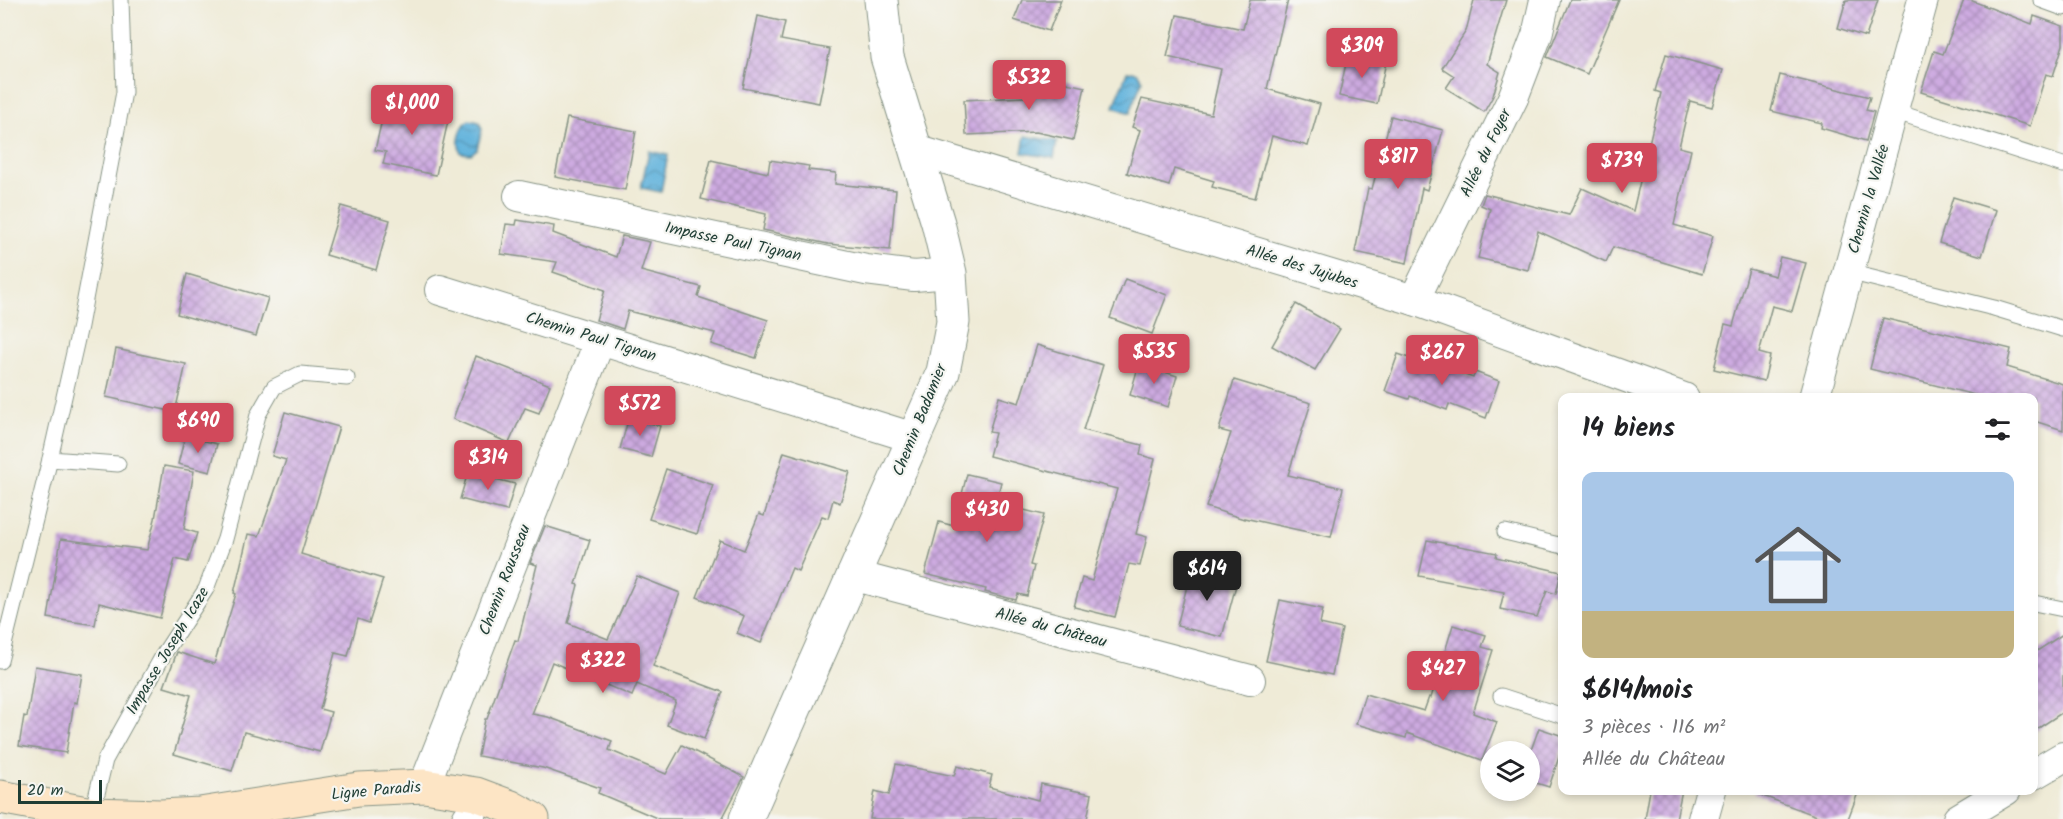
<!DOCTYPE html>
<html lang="fr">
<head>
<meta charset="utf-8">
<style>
  :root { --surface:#fff; --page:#f6f6f6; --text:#202124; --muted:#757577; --line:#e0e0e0; --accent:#d1495b }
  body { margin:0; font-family:Kalam,sans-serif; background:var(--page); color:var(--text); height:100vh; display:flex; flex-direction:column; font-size:22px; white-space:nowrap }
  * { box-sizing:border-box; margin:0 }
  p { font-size:20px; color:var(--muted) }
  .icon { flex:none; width:33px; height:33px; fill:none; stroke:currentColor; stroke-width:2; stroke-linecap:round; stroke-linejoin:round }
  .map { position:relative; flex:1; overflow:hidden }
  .panel { position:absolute; left:1558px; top:393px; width:480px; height:402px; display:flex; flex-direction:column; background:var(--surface); border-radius:12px; box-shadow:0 3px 9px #0003 }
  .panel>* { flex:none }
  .buttons { position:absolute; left:1480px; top:741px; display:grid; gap:12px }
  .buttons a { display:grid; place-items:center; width:60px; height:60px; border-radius:50%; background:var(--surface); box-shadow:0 3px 9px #0003; font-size:30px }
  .scale { position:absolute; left:18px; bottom:15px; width:84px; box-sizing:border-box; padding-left:6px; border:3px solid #1f3d34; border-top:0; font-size:16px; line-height:21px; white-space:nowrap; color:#1f3d34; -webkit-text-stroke:4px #f6f6f2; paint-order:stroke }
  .price { position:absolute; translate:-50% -51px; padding:0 14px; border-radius:6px; background:var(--accent); color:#fff; font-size:20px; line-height:39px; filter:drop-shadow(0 2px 3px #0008) }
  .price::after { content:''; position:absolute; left:50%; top:36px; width:18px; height:14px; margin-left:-9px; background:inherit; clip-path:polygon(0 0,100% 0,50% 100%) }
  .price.on { background:#222; color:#fff }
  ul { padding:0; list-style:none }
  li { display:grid; align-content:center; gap:12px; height:318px; padding:0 24px }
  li+li { border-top:2px solid var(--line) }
  li span { display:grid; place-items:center; height:186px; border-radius:12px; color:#555 }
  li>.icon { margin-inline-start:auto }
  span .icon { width:108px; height:108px; fill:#fffc; stroke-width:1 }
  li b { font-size:26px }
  h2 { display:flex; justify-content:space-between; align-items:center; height:72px; padding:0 24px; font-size:26px }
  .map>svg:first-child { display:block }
  .water { fill:url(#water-waves); stroke:#407888; stroke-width:1.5 }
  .building { fill:url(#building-cross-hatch) }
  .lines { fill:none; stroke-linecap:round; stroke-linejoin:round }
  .service-casing { stroke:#879486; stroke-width:17 }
  .minor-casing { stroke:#879486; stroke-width:32 }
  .tertiary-casing { stroke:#879486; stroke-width:35 }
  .secondary-casing { stroke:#879486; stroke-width:35 }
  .service { stroke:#fff; stroke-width:15 }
  .minor { stroke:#fff; stroke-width:30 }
  .tertiary { stroke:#fff; stroke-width:33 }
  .secondary { stroke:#fde5c5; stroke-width:33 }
  .labels { text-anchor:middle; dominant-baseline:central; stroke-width:4.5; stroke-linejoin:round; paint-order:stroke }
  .street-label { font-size:16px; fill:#1f3d34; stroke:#f6f6f2 }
</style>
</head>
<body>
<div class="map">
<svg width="2063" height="819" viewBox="0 0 2063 819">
  <defs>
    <pattern id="water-waves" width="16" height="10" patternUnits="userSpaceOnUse" patternTransform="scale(1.5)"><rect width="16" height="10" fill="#61b2dc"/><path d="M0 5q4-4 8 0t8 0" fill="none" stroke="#4f92b3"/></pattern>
    <pattern id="building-cross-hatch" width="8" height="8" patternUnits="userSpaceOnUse" patternTransform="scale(1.5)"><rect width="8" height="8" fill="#ceabe1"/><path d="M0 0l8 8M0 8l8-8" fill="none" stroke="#a78cb7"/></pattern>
  </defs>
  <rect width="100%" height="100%" fill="#f6f6f2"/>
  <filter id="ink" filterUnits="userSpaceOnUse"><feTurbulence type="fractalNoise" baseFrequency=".0167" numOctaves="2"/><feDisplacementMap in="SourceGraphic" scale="12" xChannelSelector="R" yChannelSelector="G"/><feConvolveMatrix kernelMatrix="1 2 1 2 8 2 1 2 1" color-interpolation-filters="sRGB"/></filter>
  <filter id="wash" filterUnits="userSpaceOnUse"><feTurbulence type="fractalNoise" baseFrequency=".008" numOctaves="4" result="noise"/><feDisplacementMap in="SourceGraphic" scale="24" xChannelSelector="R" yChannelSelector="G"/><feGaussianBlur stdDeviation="1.35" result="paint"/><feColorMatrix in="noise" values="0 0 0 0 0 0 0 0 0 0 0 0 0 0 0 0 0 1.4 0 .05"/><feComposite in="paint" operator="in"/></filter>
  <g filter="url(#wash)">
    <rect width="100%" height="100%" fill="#efebd7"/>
    <!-- water -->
    <g class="water">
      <polygon points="1133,71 1138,73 1142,80 1130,113 1114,107 1127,72"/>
      <path d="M 469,120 L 479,122 L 482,129 L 477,149 L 471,154 L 461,153 C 456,142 460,127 469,120 Z"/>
      <polygon points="1025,136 1057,141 1054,158 1022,153"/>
      <polygon points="649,151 668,155 661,192 641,188"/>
    </g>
    <g id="blocks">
      <!-- building -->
      <g class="building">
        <polygon points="1022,0 1061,0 1049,31 1014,20"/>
        <polygon points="1250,0 1288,0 1267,89 1320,104 1308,146 1272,136 1255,198 1212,187 1214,181 1174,169 1169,186 1127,173 1140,130 1132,127 1142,99 1211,114 1221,69 1167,57 1177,15 1243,29"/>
        <polygon points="1474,0 1506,0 1487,64 1500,72 1493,96 1484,112 1446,88 1454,76 1442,68 1466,31"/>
        <polygon points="1570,0 1619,0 1587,74 1547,57"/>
        <polygon points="1846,0 1878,0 1866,37 1838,28"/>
        <polygon points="1964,0 1970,0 2032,24 2034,16 2063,26 2063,45 2053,76 2046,74 2030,126 1921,92 1934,51 1943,54"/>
        <polygon points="758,16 785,22 781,40 830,49 819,103 743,88"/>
        <polygon points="1348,54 1386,62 1377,104 1339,96"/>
        <polygon points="1666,54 1723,70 1712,107 1690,101 1679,147 1691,150 1674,225 1713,236 1702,274 1613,247 1606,262 1538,231 1528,270 1478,258 1490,209 1481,205 1485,194 1569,215 1582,188 1633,211 1661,93 1655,91"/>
        <polygon points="1031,75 1085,87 1073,140 1036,132 966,135 964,100 1026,97"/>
        <polygon points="1780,75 1870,97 1866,110 1874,112 1866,141 1821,128 1822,123 1771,111"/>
        <polygon points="387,98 450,112 436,175 383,164 386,152 375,150"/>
        <polygon points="1391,116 1443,130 1427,190 1422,188 1407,263 1355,252 1368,188 1372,189"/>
        <polygon points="567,118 636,131 625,190 555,177"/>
        <polygon points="711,160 768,173 770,160 809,166 808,170 836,173 835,184 896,190 890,250 828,244 763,230 766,214 701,199"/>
        <polygon points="1953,197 1996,210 1982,256 1939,243"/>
        <polygon points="341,206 390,220 376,270 326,255"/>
        <polygon points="517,220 554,226 553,233 616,257 622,236 650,242 641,271 701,287 698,297 768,320 756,358 711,344 715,333 628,311 623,329 596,320 605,290 553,272 557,262 501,254 506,224 516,225"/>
        <polygon points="1780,257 1806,263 1792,311 1772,306 1759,353 1770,356 1764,381 1714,369 1725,324 1733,326 1749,269 1775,276"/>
        <polygon points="187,274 268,298 256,336 177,314"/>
        <polygon points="1125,279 1167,295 1152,334 1110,318"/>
        <polygon points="1296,304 1340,329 1315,370 1272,346"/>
        <polygon points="1883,318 2011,349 2007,367 2063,384 2063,430 2034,421 2034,398 1987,398 1870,369"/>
        <polygon points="1037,345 1103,365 1083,430 1142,445 1140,455 1155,459 1136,534 1147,537 1140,566 1129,564 1115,617 1074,607 1082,578 1092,581 1117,489 989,456 995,433 989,432 999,397 1019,403"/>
        <polygon points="116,349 186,364 175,412 106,397"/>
        <polygon points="1398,354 1436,367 1437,364 1473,378 1475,372 1499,381 1486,418 1449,404 1447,410 1410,396 1409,399 1385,391"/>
        <polygon points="476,356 550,385 539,413 525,408 509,443 453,419"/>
        <polygon points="1139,364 1177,376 1168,407 1130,395"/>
        <polygon points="1234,380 1311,403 1288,475 1343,488 1331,537 1244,518 1244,519 1206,507 1231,433 1219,430"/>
        <polygon points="285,412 339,427 301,554 383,579 369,623 358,619 348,656 335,653 320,709 331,712 320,752 244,732 232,771 174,754 191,695 164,687 177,652 214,664 236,594 234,593 248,534 259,536 286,460 272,456"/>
        <polygon points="629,417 660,426 651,457 620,449"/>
        <polygon points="185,436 217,444 210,472 178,464"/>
        <polygon points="784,452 850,472 840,503 833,500 828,518 822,516 798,571 792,568 761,643 737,633 744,616 697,597 720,540 744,550 759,514 764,516"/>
        <polygon points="164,466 194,471 184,529 197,533 188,562 175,559 160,618 99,603 95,625 48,618 61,539 147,550 155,519"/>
        <polygon points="666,469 713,485 697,534 649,519"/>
        <polygon points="468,472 515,484 507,511 460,499"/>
        <polygon points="967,474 1001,482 996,503 1044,515 1030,565 1034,566 1027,596 1018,594 1016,600 985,592 986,589 925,574 939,522 954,526"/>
        <polygon points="545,526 590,540 576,584 578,585 568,623 608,639 637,576 680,593 653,666 723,692 704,739 667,725 676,701 637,684 632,696 552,662 532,714 548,717 612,741 609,750 666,774 682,745 744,777 722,819 659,819 598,793 600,788 543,768 478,756 485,719 487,719 515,640 518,641 537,565 530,563"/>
        <polygon points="1427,540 1497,553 1496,557 1561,572 1556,594 1547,591 1537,617 1500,609 1504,592 1419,576"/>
        <polygon points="1192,566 1238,578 1222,637 1177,626"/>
        <polygon points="1280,600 1323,609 1320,624 1342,629 1332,675 1266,661"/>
        <polygon points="1453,625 1486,635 1482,647 1493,650 1473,713 1497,722 1482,760 1407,733 1406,738 1356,724 1365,694 1424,711 1429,697 1431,698"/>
        <polygon points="2063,634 2063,712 2034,731 2034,653"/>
        <polygon points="35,666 82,674 77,703 74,702 66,753 19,746 24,716 27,717"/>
        <polygon points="1539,728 1563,736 1563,745 1549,787 1530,781 1530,753"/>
        <polygon points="896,764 954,776 957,766 992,775 989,787 1038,800 1041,784 1092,794 1087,819 870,819 875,791 889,795"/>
        <polygon points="1650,790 1682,790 1676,819 1645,819"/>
        <polygon points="1755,790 1859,790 1848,819 1825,819 1755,793"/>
      </g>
    </g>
  </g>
  <g filter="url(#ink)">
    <use href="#blocks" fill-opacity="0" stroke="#879486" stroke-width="1.5"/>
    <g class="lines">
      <!-- service casing -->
      <g class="service-casing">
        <g id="service">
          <polyline points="2041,0 2063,8"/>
          <polyline points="1893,111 2063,165"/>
          <polyline points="1848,272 1994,308 2063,329"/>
          <polyline points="50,459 118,464"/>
          <polyline points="1505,532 1563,546"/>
          <polyline points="2034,603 2063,609"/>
          <polyline points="0,661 50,459 80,326 124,92 121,0"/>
          <polyline points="1501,696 1563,716"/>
          <polyline points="92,814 105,760 165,652 206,589 225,539 258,415 274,387 300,374 347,378"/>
        </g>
      </g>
      <!-- minor casing -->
      <g class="minor-casing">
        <g id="minor">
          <polyline points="916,150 1414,300 1684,398"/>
          <polyline points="519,196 866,270 914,276 950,273"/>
          <polyline points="440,290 914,438"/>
          <polyline points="1414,300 1513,98 1537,35 1545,0"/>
          <polyline points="1814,398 1923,0"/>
          <polyline points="852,575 1250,680"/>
          <polyline points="2034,774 2063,757"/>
          <polyline points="424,786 600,340"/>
          <polyline points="467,819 472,812 476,794"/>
          <polyline points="1703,819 1711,790"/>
          <polyline points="1958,819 2006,790"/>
        </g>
      </g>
      <!-- tertiary casing -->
      <g class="tertiary-casing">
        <polyline id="tertiary" points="746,819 943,372 953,322 950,273 938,223 887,57 881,0"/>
      </g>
      <!-- secondary casing -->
      <g class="secondary-casing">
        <polyline id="secondary" points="0,797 92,814 161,816 200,814 359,789 424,786 476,794 511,807 533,819"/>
      </g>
      <!-- service -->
      <use href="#service" class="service"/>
      <!-- minor -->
      <use href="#minor" class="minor"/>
      <!-- tertiary -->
      <use href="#tertiary" class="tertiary"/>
      <!-- secondary -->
      <use href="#secondary" class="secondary"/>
    </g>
  </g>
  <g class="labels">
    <!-- street labels -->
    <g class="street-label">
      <text transform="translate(1486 153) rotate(-64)">Allée du Foyer</text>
      <text transform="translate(1869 199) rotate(-74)">Chemin la Vallée</text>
      <text transform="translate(733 242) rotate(12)">Impasse Paul Tignan</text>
      <text transform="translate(1302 267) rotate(17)">Allée des Jujubes</text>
      <text transform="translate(591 337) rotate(17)">Chemin Paul Tignan</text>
      <text transform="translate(920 420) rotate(-68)">Chemin Badamier</text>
      <text transform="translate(505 580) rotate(-69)">Chemin Rousseau</text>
      <text transform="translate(1051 628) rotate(15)">Allée du Château</text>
      <text transform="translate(168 651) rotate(-59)">Impasse Joseph Icaze</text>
      <text transform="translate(376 791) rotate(-5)">Ligne Paradis</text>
    </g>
  </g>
</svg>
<div class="buttons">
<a><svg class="icon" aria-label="layers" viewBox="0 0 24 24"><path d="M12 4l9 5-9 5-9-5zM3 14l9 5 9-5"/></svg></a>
</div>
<div class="scale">20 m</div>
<b class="price" style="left:1362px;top:79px">$309</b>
<b class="price" style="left:1029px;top:111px">$532</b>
<b class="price" style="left:412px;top:136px">$1,000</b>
<b class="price" style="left:1398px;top:190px">$817</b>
<b class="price" style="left:1622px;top:194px">$739</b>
<b class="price" style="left:1154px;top:385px">$535</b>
<b class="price" style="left:1442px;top:386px">$267</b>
<b class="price" style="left:640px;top:437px">$572</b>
<b class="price" style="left:198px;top:454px">$690</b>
<b class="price" style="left:488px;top:491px">$314</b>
<b class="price" style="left:987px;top:543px">$430</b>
<b class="price on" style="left:1207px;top:602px">$614</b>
<b class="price" style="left:603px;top:694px">$322</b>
<b class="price" style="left:1443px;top:702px">$427</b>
<section class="panel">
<h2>14 biens<svg class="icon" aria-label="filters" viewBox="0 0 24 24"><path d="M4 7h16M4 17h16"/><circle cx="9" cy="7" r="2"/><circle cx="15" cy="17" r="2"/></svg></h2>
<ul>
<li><span style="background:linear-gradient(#a9c7e8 75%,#c2b280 0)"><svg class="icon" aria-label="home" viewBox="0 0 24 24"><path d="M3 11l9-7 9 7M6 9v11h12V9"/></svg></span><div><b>$614/mois</b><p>3 pièces · 116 m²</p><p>Allée du Château</p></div></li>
</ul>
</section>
</div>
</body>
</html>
